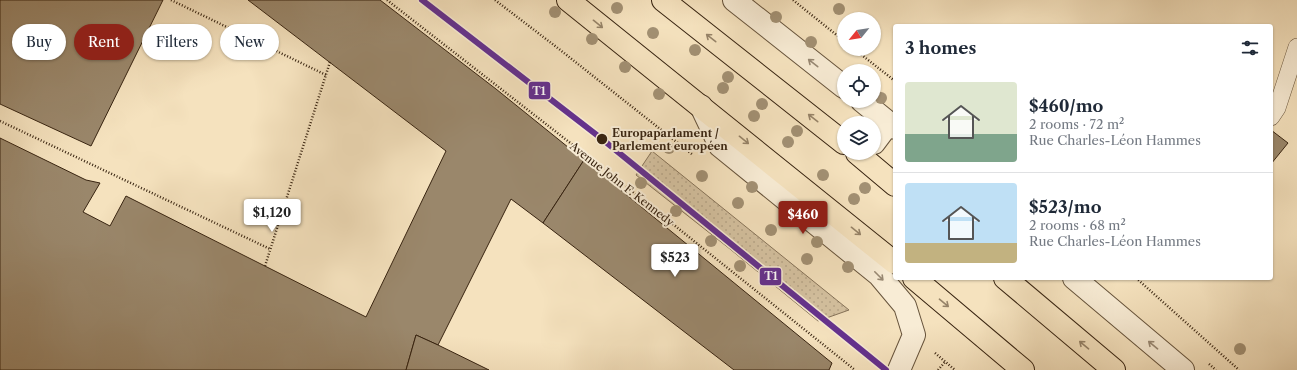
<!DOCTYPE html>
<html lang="en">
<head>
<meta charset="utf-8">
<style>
  :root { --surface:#fff; --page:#f6f6f7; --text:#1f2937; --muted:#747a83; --line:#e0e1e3; --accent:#8f2418 }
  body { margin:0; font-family:"Libre Caslon Text",serif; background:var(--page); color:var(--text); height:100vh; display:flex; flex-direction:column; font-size:15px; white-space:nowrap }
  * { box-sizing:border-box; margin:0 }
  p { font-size:13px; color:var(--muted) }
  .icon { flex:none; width:22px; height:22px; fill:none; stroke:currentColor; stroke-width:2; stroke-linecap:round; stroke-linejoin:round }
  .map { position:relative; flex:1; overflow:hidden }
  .sheet { position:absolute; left:893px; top:24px; width:380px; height:256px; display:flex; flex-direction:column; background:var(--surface); border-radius:4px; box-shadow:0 1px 3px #0004 }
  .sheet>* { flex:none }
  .hud { position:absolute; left:12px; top:24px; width:380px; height:36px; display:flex; gap:8px }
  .needle { width:26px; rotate:240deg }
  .fabs { position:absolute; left:837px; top:12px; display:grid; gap:8px }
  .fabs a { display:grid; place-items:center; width:44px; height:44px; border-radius:50%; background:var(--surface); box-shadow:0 1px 3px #0004; font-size:20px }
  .price { position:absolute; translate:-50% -34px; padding:0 9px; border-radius:4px; background:#fff; color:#222; font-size:13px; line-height:26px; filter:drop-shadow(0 1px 2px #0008) }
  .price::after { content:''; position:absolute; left:50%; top:24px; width:12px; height:9px; margin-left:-6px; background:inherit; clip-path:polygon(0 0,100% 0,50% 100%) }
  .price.current { background:var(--accent); color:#fff }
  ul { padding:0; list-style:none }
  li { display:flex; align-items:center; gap:12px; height:100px; padding:0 12px }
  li+li { border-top:1px solid var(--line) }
  li span { display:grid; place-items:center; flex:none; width:112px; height:80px; border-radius:4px; color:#555 }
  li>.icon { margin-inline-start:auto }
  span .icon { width:48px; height:48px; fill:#fffc; stroke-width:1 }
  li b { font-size:17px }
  h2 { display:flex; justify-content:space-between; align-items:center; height:48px; padding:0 12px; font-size:17px }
  .chip { padding:0 14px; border-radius:18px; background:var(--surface); box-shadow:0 1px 3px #0004; font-size:14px; line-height:36px }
  .chip.current { background:var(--accent); color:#fff }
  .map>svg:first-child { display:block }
  .grass { fill:url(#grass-dots); stroke:#867359 }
  .building { fill:#9a876b; stroke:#382411 }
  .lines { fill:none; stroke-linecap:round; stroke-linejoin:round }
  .lane-casing { stroke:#67543c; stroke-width:18 }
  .street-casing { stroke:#67543c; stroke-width:24 }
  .primary-casing { stroke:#382411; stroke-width:24 }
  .path { stroke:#382411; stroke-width:2.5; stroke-dasharray:1 2; stroke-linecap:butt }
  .lane { stroke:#f8ecd5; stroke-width:17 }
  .street { stroke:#f8ecd5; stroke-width:22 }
  .primary { stroke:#f5e2be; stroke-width:22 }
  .tram-1-casing { stroke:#f8ecd5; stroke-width:9 }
  .tram-1 { stroke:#64318f; stroke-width:6 }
  .tree { fill:#a29073 }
  .oneway { stroke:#968368 }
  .oneway2 { stroke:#988873 }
  .stop-dot { fill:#382411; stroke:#f8ecd5; stroke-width:1.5 }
  .labels { text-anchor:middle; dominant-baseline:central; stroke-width:4; stroke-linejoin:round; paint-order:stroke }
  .stop-label { font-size:11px; font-weight:bold; fill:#382411; stroke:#f8ecd5; text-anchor:start }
  .street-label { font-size:11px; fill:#382411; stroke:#f8ecd5 }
  .line-badge { stroke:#f8ecd5; stroke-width:1.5 }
  .badge-label { font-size:11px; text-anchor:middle; font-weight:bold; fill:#fff }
</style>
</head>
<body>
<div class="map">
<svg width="1297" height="370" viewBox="0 0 1297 370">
  <defs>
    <pattern id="grass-dots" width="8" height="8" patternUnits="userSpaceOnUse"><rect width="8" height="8" fill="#d5c2a1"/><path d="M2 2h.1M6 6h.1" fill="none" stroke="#b8a78a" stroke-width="1.8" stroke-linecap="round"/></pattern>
  </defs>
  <rect width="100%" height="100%" fill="#f5e2be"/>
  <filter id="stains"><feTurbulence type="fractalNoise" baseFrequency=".005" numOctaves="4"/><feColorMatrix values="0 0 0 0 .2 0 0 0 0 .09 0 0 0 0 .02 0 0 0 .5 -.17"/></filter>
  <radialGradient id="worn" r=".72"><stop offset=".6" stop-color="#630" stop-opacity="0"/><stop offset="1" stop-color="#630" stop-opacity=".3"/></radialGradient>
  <!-- grass -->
  <polygon class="grass" points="652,151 849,310 818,321 730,249 636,175"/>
  <!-- building -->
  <g class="building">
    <polygon points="0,0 163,0 91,146 0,104"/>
    <polygon points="248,0 380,0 496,89 584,160 543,223 511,199 438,345 416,335 406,370 0,370 0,138 86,180 100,183 83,212 110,226 126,196 366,317 446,151"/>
    <polygon points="1271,130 1288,143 1271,164"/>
    <polygon points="584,160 832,363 829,370 734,370 543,223"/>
    <polygon points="416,335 438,345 489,370 406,370"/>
  </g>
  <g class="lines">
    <!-- lane casing -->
    <g class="lane-casing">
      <polyline id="lane" points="1271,117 1277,108 1297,47"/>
    </g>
    <!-- street casing -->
    <g class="street-casing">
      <g id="street">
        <polyline points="734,0 844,87"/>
        <polyline points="862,101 895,128"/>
        <polyline points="701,106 720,146 879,275 905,306 914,335 899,370"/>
        <polyline points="874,143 889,123"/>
        <polyline points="1074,278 1183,370"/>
      </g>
    </g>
    <!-- primary casing -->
    <g class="primary-casing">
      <g id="primary">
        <polyline points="568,0 895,263"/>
        <polyline points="663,0 844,143"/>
        <polyline points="857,153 895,185"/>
        <polyline points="914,278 1023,370"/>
        <polyline points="1005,278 1114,370"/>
      </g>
    </g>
    <!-- path -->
    <g class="path">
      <polyline points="171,0 326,75"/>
      <polyline points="387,0 619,181 855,370"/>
      <polyline points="495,0 559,49 693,155"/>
      <polyline points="793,0 844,41"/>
      <polyline points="854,49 895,81"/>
      <polyline points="0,121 270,249"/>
      <polyline points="265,266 330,62"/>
      <polyline points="1136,278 1239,370"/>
      <polyline points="935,353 955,370"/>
      <polyline points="1209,364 1216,370"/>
      <polyline points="938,370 945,362"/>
    </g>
    <!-- lane -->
    <use href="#lane" class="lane"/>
    <!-- street -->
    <use href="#street" class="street"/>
    <!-- primary -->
    <use href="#primary" class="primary"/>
    <!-- tram-1 casing -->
    <g class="tram-1-casing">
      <polyline id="tram-1" points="422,0 602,139 886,370"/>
    </g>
    <!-- tram-1 -->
    <use href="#tram-1" class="tram-1"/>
  </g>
  <!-- trees -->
  <g class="tree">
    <circle cx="617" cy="8" r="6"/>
    <circle cx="839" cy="9" r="6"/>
    <circle cx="555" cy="12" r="6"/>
    <circle cx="776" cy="17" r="6"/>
    <circle cx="653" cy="33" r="6"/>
    <circle cx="592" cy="39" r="6"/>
    <circle cx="811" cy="42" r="6"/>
    <circle cx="695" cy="50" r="6"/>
    <circle cx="625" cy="67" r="6"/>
    <circle cx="728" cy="77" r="6"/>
    <circle cx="723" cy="88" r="6"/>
    <circle cx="659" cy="94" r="6"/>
    <circle cx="881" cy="98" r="6"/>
    <circle cx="762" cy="104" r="6"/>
    <circle cx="754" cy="116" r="6"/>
    <circle cx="797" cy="131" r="6"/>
    <circle cx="788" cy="142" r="6"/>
    <circle cx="669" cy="148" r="6"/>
    <circle cx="823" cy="175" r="6"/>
    <circle cx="702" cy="176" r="6"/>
    <circle cx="641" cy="183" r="6"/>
    <circle cx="752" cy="187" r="6"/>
    <circle cx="865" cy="188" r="6"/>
    <circle cx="854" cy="199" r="6"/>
    <circle cx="738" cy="203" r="6"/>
    <circle cx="676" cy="211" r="6"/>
    <circle cx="785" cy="214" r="6"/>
    <circle cx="771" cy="230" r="6"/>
    <circle cx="711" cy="241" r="6"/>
    <circle cx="817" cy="242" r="6"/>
    <circle cx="807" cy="259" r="6"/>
    <circle cx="740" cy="266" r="6"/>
    <circle cx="848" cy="267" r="6"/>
    <circle cx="1240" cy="349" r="6"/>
  </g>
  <!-- one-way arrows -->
  <defs><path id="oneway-shaft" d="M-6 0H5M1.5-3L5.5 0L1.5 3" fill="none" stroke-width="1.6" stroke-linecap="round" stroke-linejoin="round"/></defs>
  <g class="oneway">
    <use href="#oneway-shaft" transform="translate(598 24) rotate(39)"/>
    <use href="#oneway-shaft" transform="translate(711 38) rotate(-142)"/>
    <use href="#oneway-shaft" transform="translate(813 118) rotate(-142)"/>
    <use href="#oneway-shaft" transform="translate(744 140) rotate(39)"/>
    <use href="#oneway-shaft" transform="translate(856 231) rotate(39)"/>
    <use href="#oneway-shaft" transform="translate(944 303) rotate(40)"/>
    <use href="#oneway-shaft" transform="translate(1084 345) rotate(-140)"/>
  </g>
  <g class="oneway2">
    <use href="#oneway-shaft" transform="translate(813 63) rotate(-142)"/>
    <use href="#oneway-shaft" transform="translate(879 276) rotate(45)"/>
    <use href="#oneway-shaft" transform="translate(1153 345) rotate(-140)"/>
  </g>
  <!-- markers -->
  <circle class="stop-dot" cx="602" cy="139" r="6"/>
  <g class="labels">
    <!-- stop labels -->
    <g class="stop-label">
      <text x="612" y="133">Europaparlament /<tspan x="612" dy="13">Parlement européen</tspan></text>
    </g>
    <!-- street labels -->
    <g class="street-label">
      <text transform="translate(622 184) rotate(38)">Avenue John F. Kennedy</text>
    </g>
  </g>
  <g class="line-badge">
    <rect x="528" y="81" width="23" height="19" rx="4" fill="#64318f"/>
    <rect x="759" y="267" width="23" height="19" rx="4" fill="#64318f"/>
  </g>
  <g class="badge-label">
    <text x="539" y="95">T1</text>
    <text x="771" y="280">T1</text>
  </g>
  <rect width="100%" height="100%" filter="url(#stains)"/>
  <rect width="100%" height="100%" fill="url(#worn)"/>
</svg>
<div class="fabs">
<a><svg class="needle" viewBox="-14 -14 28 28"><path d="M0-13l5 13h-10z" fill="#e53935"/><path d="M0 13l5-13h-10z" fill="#747a83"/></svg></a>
<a><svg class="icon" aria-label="locate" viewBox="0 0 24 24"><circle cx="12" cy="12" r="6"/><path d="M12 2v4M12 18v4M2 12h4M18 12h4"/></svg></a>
<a><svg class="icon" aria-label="layers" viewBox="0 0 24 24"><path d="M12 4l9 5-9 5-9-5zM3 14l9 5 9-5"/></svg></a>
</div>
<b class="price" style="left:272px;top:233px">$1,120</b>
<b class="price current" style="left:803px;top:235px">$460</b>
<b class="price" style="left:675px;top:278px">$523</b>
<div class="hud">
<a class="chip">Buy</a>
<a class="chip current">Rent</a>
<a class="chip">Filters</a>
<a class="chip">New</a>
</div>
<section class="sheet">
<h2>3 homes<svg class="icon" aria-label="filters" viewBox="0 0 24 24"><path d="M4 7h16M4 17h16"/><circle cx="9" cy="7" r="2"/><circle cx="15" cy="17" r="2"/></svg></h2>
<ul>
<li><span style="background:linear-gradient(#dfe7d0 65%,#7fa58c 0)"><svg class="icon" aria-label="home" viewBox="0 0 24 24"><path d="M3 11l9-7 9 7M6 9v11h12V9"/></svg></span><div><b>$460/mo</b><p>2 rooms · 72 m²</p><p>Rue Charles-Léon Hammes</p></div></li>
<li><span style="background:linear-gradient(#bfe0f5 75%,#c2b280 0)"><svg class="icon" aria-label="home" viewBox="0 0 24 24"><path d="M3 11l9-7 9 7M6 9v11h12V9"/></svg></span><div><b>$523/mo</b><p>2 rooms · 68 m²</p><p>Rue Charles-Léon Hammes</p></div></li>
</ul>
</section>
</div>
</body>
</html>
